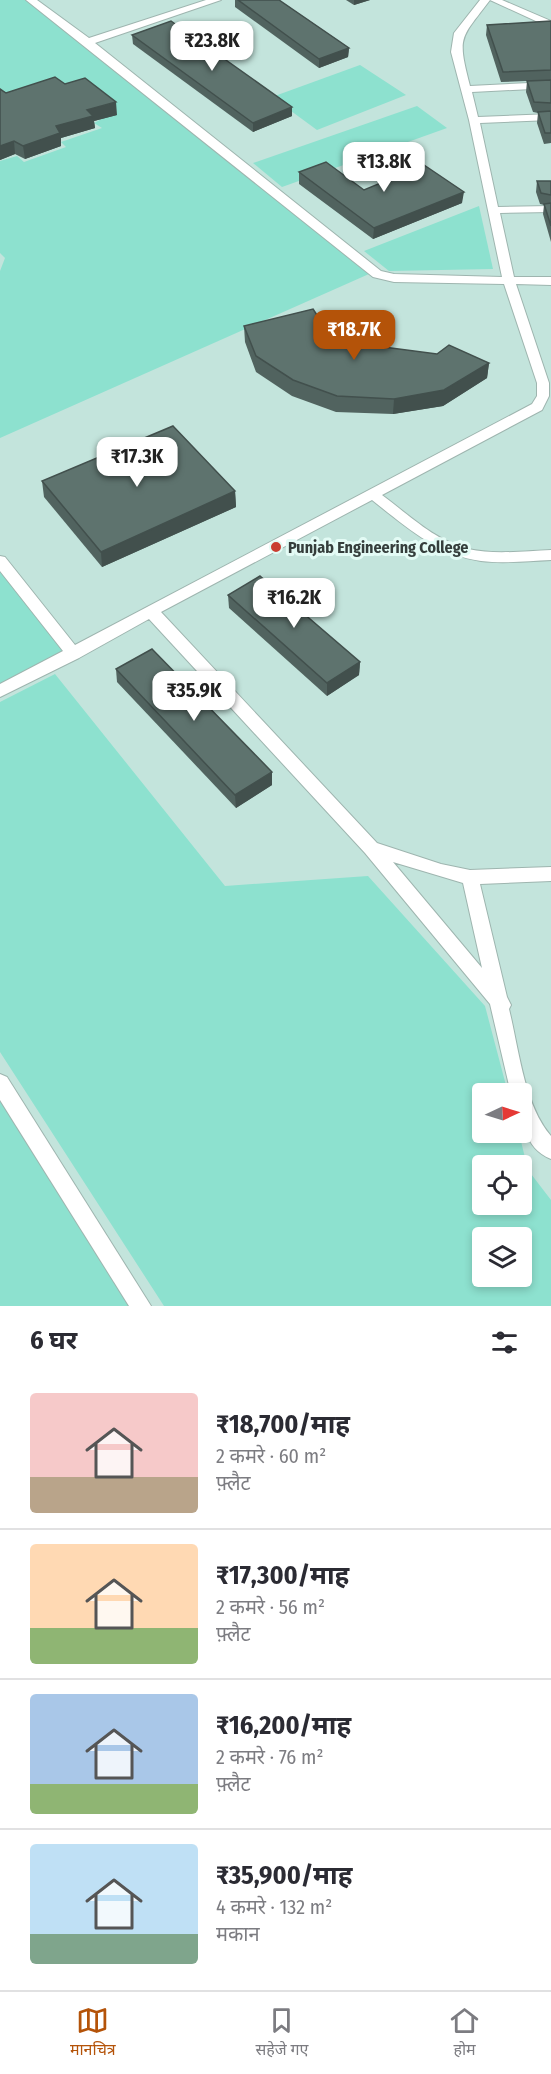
<!DOCTYPE html>
<html lang="hi">
<head>
<meta charset="utf-8">
<style>
  :root { --surface:#fff; --page:#f7f7f7; --text:#2b2b33; --muted:#7c7c81; --line:#e1e1e2; --accent:#b45309 }
  body { margin:0; font-family:"Fira Sans Condensed","Noto Sans Devanagari",sans-serif; background:var(--page); color:var(--text); height:100vh; display:flex; flex-direction:column; font-size:22px; white-space:nowrap }
  * { box-sizing:border-box; margin:0 }
  p { font-size:20px; color:var(--muted) }
  .icon { flex:none; width:33px; height:33px; fill:none; stroke:currentColor; stroke-width:2; stroke-linecap:round; stroke-linejoin:round }
  .map { position:relative; height:1306px; overflow:hidden }
  .panel { display:flex; flex-direction:column; background:var(--surface); flex:1 }
  .panel>* { flex:none }
  .needle { width:39px; rotate:86deg }
  .fabs { position:absolute; left:472px; top:1083px; display:grid; gap:12px }
  .fabs a { display:grid; place-items:center; width:60px; height:60px; border-radius:6px; background:var(--surface); box-shadow:0 3px 9px #0003; font-size:30px }
  .price { position:absolute; translate:-50% -51px; padding:0 14px; border-radius:12px; background:#fff; color:#222; font-size:20px; line-height:39px; filter:drop-shadow(0 2px 3px #0008) }
  .price::after { content:''; position:absolute; left:50%; top:36px; width:18px; height:14px; margin-left:-9px; background:inherit; clip-path:polygon(0 0,100% 0,50% 100%) }
  .price.selected { background:var(--accent); color:#fff }
  ul { padding:0; list-style:none }
  li { display:flex; align-items:center; gap:18px; height:150px; padding:0 30px }
  li+li { border-top:2px solid var(--line) }
  li span { display:grid; place-items:center; flex:none; width:168px; height:120px; border-radius:6px; color:#555 }
  li>.icon { margin-inline-start:auto }
  span .icon { width:72px; height:72px; fill:#fffc; stroke-width:1 }
  li b { font-size:26px }
  h2 { display:flex; justify-content:space-between; align-items:center; height:72px; padding:0 30px; font-size:26px }
  .tab-bar { display:flex; justify-content:space-around; align-items:center; height:84px; border-top:2px solid var(--line); background:var(--surface); font-size:16px; color:var(--muted) }
  .tab-bar a { display:grid; justify-items:center; gap:3px }
  .tab-bar .selected { color:var(--accent) }
  .map>svg:first-child { display:block }
  .built { fill:#c3e4dc; fill-rule:evenodd }
  .green { fill:#8de1cf; fill-rule:evenodd }
  .lines { fill:none; stroke-linecap:round; stroke-linejoin:round }
  .lane-casing { stroke:#9eb5af; stroke-width:2 }
  .lane { fill:#fff; fill-rule:evenodd }
  .wall { fill:#51635f }
  .shaded-wall { fill:#42504d }
  .building { fill:#5e736e; stroke:#42504d; stroke-width:1.5 }
  .poi-dot { fill:#ca3d31; stroke:#e3fbf5; stroke-width:2 }
  .labels { text-anchor:middle; dominant-baseline:central; stroke-width:6; stroke-linejoin:round; paint-order:stroke }
  .poi-label { font-size:16px; font-weight:bold; fill:#353e3c; stroke:#e3fbf5; text-anchor:start }
</style>
</head>
<body>
<div class="map">
<svg width="551" height="1306" viewBox="0 0 551 1306">
  <rect width="100%" height="100%" fill="#d6eee8"/>
  <!-- built -->
  <path class="built" d="M 0,0 L 551,0 L 551,1306 L 0,1306 ZM 483,1094 L 522,1094 L 522,1132 L 483,1132 ZM 483,1166 L 522,1166 L 522,1204 L 483,1204 ZM 483,1238 L 522,1238 L 522,1276 L 483,1276 Z"/>
  <!-- green -->
  <g class="green">
    <polygon points="0,0 29,0 183,121 369,274 0,438 0,271 5,258 0,253 0,161 17,156 24,162 66,147 61,142 102,128 94,123 111,114 0,123"/>
    <polygon points="360,65 406,95 317,130 272,97"/>
    <polygon points="417,106 447,128 282,187 253,163"/>
    <polygon points="479,206 493,269 389,271 364,251"/>
    <polygon points="0,570 68,654 0,688"/>
    <path d="M 55,674 L 225,886 L 368,876 L 485,1006 L 508,1093 L 483,1094 L 483,1132 L 519,1133 L 528,1170 L 551,1200 L 551,1306 L 164,1306 L 0,1052 L 0,702 ZM 483,1166 L 522,1166 L 522,1204 L 483,1204 ZM 483,1238 L 522,1238 L 522,1276 L 483,1276 Z"/>
    <polygon points="0,1096 134,1306 0,1306"/>
  </g>
  <g class="lines">
    <!-- lane casing -->
    <g class="lane-casing">
      <g id="lane">
        <path d="M 26,0 L 37,0 L 89,38 L 206,0 L 221,0 L 95,43 L 381,271 L 394,274 L 502,277 L 469,120 L 451,52 L 454,33 L 480,0 L 502,0 L 551,21 L 551,28 L 490,0 C 460,40 457,35 470,86 L 551,82 L 551,88 L 472,92 L 478,117 L 551,114 L 551,120 L 480,123 L 498,207 L 551,206 L 551,212 L 500,213 L 514,277 L 551,277 L 551,285 L 516,284 L 549,383 L 549,396 L 542,410 L 382,495 C 408,514 435,541 468,549 C 495,555 524,551 551,550 L 551,560 C 528,561 504,564 481,561 C 437,555 405,526 372,500 L 161,612 L 377,843 L 441,864 L 470,870 L 551,867 L 551,881 L 480,884 L 507,997 L 511,1005 L 509,1009 C 519,1049 524,1105 551,1136 L 551,1159 C 523,1148 522,1119 522,1094 L 511,1094 L 490,1004 L 365,853 L 149,619 L 79,658 L 0,697 L 0,684 L 63,651 L 0,571 L 0,556 L 5,557 L 75,645 L 532,404 L 537,396 L 537,383 L 504,284 L 394,282 L 373,277 ZM 393,862 L 463,883 L 482,968 Z"/>
        <polygon points="0,1074 7,1077 151,1306 129,1306 0,1100"/>
      </g>
    </g>
    <!-- lane -->
    <use href="#lane" class="lane"/>
  </g>
  <!-- wall -->
  <g class="wall">
    <polygon points="235,0 279,0 349,48 348,57 319,68 235,7"/>
    <polygon points="346,0 370,0 354,5"/>
    <polygon points="551,21 551,143 544,144 537,123 538,113 533,112 526,92 527,81 501,82 486,35 487,25"/>
    <polygon points="132,35 292,116 253,132 133,44"/>
    <polygon points="65,84 117,115 94,121 95,128 61,138 61,146 25,159 15,154 0,160 0,89 6,93"/>
    <polygon points="299,172 364,190 462,203 373,239 299,184"/>
    <polygon points="537,181 551,181 551,242 543,214 544,205 540,204 536,192"/>
    <polygon points="244,326 326,329 353,343 489,363 487,378 443,406 393,414 336,412 292,396 256,372 245,342"/>
    <polygon points="42,481 235,491 236,507 102,567 44,497"/>
    <polygon points="228,595 360,662 359,675 327,696 229,608"/>
    <polygon points="116,669 272,785 236,808 117,682"/>
  </g>
  <!-- shaded-wall -->
  <g class="shaded-wall">
    <polygon points="354,0 370,0 354,5"/>
    <polygon points="349,48 348,57 319,68 319,59"/>
    <polygon points="116,102 117,115 94,121 95,128 61,138 61,146 25,159 23,146 56,126 87,110"/>
    <polygon points="292,107 292,116 253,132 253,123"/>
    <polygon points="14,141 15,154 0,160 0,146"/>
    <polygon points="464,192 462,203 373,239 374,228"/>
    <polygon points="489,363 487,378 443,406 393,414 394,399"/>
    <polygon points="235,491 236,507 102,567 101,552"/>
    <polygon points="360,662 359,675 327,696 327,683"/>
    <polygon points="272,772 272,785 236,808 235,795"/>
  </g>
  <!-- building -->
  <g class="building">
    <polygon points="238,0 279,0 349,48 319,59"/>
    <polygon points="171,21 292,107 253,123 132,35"/>
    <polygon points="551,21 551,70 503,72 487,25"/>
    <polygon points="55,77 65,84 85,78 116,102 87,110 93,116 56,126 60,133 23,146 14,141 0,146 0,89 6,93"/>
    <polygon points="551,80 551,103 534,102 527,81"/>
    <polygon points="551,111 551,133 545,133 538,112"/>
    <polygon points="326,162 364,190 424,165 464,192 374,228 299,172"/>
    <polygon points="537,181 551,181 551,195 541,193"/>
    <polygon points="551,203 551,226 544,204"/>
    <polygon points="313,309 326,329 353,343 437,354 449,345 489,363 444,390 394,399 337,396 293,380 256,356 244,326"/>
    <polygon points="173,426 235,491 101,552 42,481"/>
    <polygon points="260,576 360,662 327,683 228,595"/>
    <polygon points="152,649 272,772 235,795 116,669"/>
  </g>
  <!-- markers -->
  <circle class="poi-dot" cx="276" cy="547" r="6"/>
  <g class="labels">
    <!-- poi labels -->
    <g class="poi-label">
      <text x="288" y="547">Punjab Engineering College</text>
    </g>
  </g>
</svg>
<div class="fabs">
<a><svg class="needle" viewBox="-14 -14 28 28"><path d="M0-13l5 13h-10z" fill="#e53935"/><path d="M0 13l5-13h-10z" fill="#7c7c81"/></svg></a>
<a><svg class="icon" aria-label="locate" viewBox="0 0 24 24"><circle cx="12" cy="12" r="6"/><path d="M12 2v4M12 18v4M2 12h4M18 12h4"/></svg></a>
<a><svg class="icon" aria-label="layers" viewBox="0 0 24 24"><path d="M12 4l9 5-9 5-9-5zM3 14l9 5 9-5"/></svg></a>
</div>
<b class="price" style="left:212px;top:72px">₹23.8K</b>
<b class="price" style="left:384px;top:193px">₹13.8K</b>
<b class="price selected" style="left:354px;top:361px">₹18.7K</b>
<b class="price" style="left:137px;top:488px">₹17.3K</b>
<b class="price" style="left:294px;top:629px">₹16.2K</b>
<b class="price" style="left:194px;top:722px">₹35.9K</b>
</div>
<section class="panel">
<h2>6 घर<svg class="icon" aria-label="filters" viewBox="0 0 24 24"><path d="M4 7h16M4 17h16"/><circle cx="9" cy="7" r="2"/><circle cx="15" cy="17" r="2"/></svg></h2>
<ul>
<li><span style="background:linear-gradient(#f6c9c9 70%,#b9a48a 0)"><svg class="icon" aria-label="home" viewBox="0 0 24 24"><path d="M3 11l9-7 9 7M6 9v11h12V9"/></svg></span><div><b>₹18,700/माह</b><p>2 कमरे · 60 m²</p><p>फ़्लैट</p></div></li>
<li><span style="background:linear-gradient(#ffd9b3 70%,#8fb573 0)"><svg class="icon" aria-label="home" viewBox="0 0 24 24"><path d="M3 11l9-7 9 7M6 9v11h12V9"/></svg></span><div><b>₹17,300/माह</b><p>2 कमरे · 56 m²</p><p>फ़्लैट</p></div></li>
<li><span style="background:linear-gradient(#a9c7e8 75%,#8fb573 0)"><svg class="icon" aria-label="home" viewBox="0 0 24 24"><path d="M3 11l9-7 9 7M6 9v11h12V9"/></svg></span><div><b>₹16,200/माह</b><p>2 कमरे · 76 m²</p><p>फ़्लैट</p></div></li>
<li><span style="background:linear-gradient(#bfe0f5 75%,#7fa58c 0)"><svg class="icon" aria-label="home" viewBox="0 0 24 24"><path d="M3 11l9-7 9 7M6 9v11h12V9"/></svg></span><div><b>₹35,900/माह</b><p>4 कमरे · 132 m²</p><p>मकान</p></div></li>
</ul>
</section>
<nav class="tab-bar">
<a class="selected"><svg class="icon" aria-label="map" viewBox="0 0 24 24"><path d="M3 6l6-2 6 2 6-2v14l-6 2-6-2-6 2zM9 4v14M15 6v14"/></svg>मानचित्र</a>
<a><svg class="icon" aria-label="saved" viewBox="0 0 24 24"><path d="M7 4h10v16l-5-4-5 4z"/></svg>सहेजे गए</a>
<a><svg class="icon" aria-label="home" viewBox="0 0 24 24"><path d="M3 11l9-7 9 7M6 9v11h12V9"/></svg>होम</a>
</nav>
</body>
</html>
